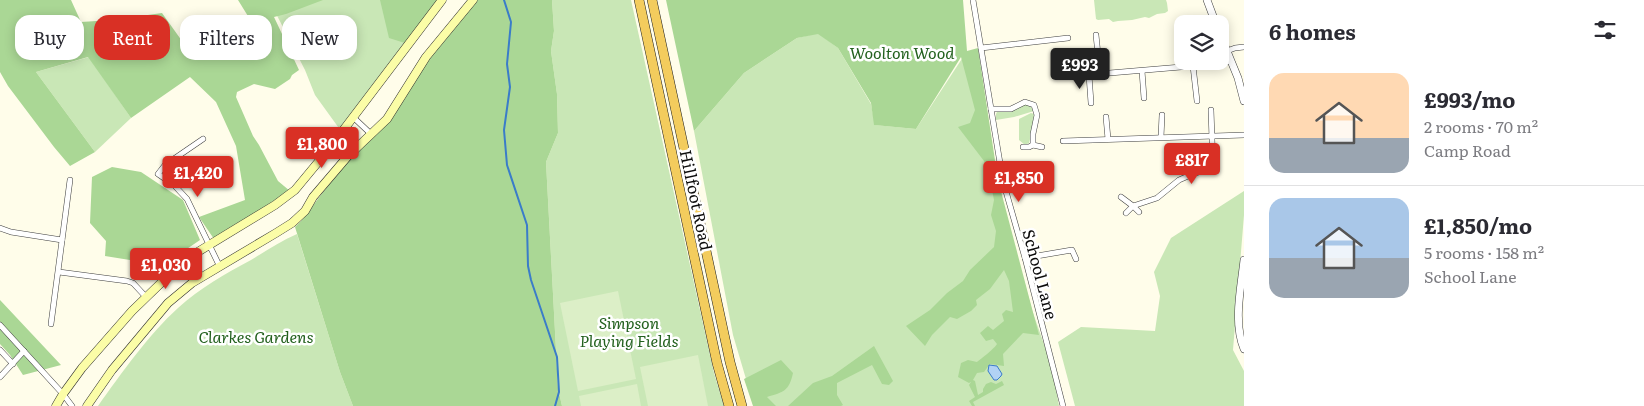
<!DOCTYPE html>
<html lang="en">
<head>
<meta charset="utf-8">
<style>
  :root { --surface:#fff; --page:#f2f2f3; --text:#2b2b33; --muted:#7c7c81; --line:#e1e1e2; --accent:#d93025 }
  body { margin:0; font-family:Literata,serif; background:var(--page); color:var(--text); height:100vh; display:flex; flex-direction:column; font-size:19px; white-space:nowrap }
  * { box-sizing:border-box; margin:0 }
  p { font-size:16px; color:var(--muted) }
  .icon { flex:none; width:28px; height:28px; fill:none; stroke:currentColor; stroke-width:2; stroke-linecap:round; stroke-linejoin:round }
  .map { position:relative; flex:1; overflow:hidden }
  .sheet { display:flex; flex-direction:column; background:var(--surface); width:400px }
  .sheet>* { flex:none }
  .guide { position:absolute; left:15px; top:15px; width:475px; height:45px; display:flex; gap:10px }
  .tools { position:absolute; left:1174px; top:15px; display:grid; gap:10px }
  .tools a { display:grid; place-items:center; width:55px; height:55px; border-radius:10px; background:var(--surface); box-shadow:0 2px 12px #0003; font-size:25px }
  .price { position:absolute; translate:-50% -42px; padding:0 11px; border-radius:5px; background:var(--accent); color:#fff; font-size:16px; line-height:32px; filter:drop-shadow(0 1px 2px #0008) }
  .price::after { content:''; position:absolute; left:50%; top:30px; width:15px; height:11px; margin-left:-8px; background:inherit; clip-path:polygon(0 0,100% 0,50% 100%) }
  .price.on { background:#222; color:#fff }
  ul { padding:0; list-style:none }
  li { display:flex; align-items:center; gap:15px; height:125px; padding:0 25px }
  li+li { border-top:1px solid var(--line) }
  li span { display:grid; place-items:center; flex:none; width:140px; height:100px; border-radius:15px; color:#555 }
  li>.icon { margin-inline-start:auto }
  span .icon { width:60px; height:60px; fill:#fffc; stroke-width:1 }
  li b { font-size:21px }
  h2 { display:flex; justify-content:space-between; align-items:center; height:60px; padding:0 25px; font-size:21px }
  .pill { padding:0 18px; border-radius:15px; background:var(--surface); box-shadow:0 2px 12px #0003; font-size:18px; line-height:45px }
  .pill.on { background:var(--accent); color:#fff }
  main { display:flex; flex:1; min-height:0 }
  .map>svg:first-child { display:block }
  .green { fill:#c9e7b6 }
  .forest { fill:#aad795 }
  .pitch { fill:#dcefc7 }
  .water { fill:#b1d2f4; stroke:#3a7cc9 }
  .lines { fill:none; stroke-linecap:round; stroke-linejoin:round }
  .stream { stroke:#3a7cc9; stroke-width:2 }
  .minor-casing { stroke:#3e3e3e; stroke-width:6 }
  .tertiary-casing { stroke:#3e3e3e; stroke-width:8 }
  .secondary-casing { stroke:#2d2d2d; stroke-width:9 }
  .trunk-casing { stroke:#1c1c1c; stroke-width:10 }
  .minor { stroke:#fff; stroke-width:5 }
  .tertiary { stroke:#fff; stroke-width:7 }
  .secondary { stroke:#fbfda7; stroke-width:8 }
  .trunk { stroke:#f3cc5d; stroke-width:9 }
  .labels { text-anchor:middle; dominant-baseline:central; stroke-width:5; stroke-linejoin:round; paint-order:stroke }
  .park-label { font-size:16px; font-style:italic; fill:#23611e; stroke:#fff }
  .street-label { font-size:16px; fill:#0b0b0b; stroke:#fff }
</style>
</head>
<body>
<main>
<div class="map">
<svg width="1244" height="406" viewBox="0 0 1244 406">
  <rect width="100%" height="100%" fill="#fffdea"/>
  <!-- green -->
  <g class="green">
    <polygon points="269,0 439,0 341,131 315,95 305,70"/>
    <polygon points="552,0 631,0 714,373 724,406 562,406 558,388 546,162 558,133 557,94 551,51 554,31"/>
    <polygon points="1094,0 1166,0 1167,3 1168,11 1165,13 1157,14 1149,18 1145,17 1132,20 1118,21 1113,22 1109,19 1098,20 1096,19"/>
    <polygon points="818,33 838,48 871,104 875,125 916,129 967,51 999,189 1032,310 1052,367 1059,406 754,406 733,335 694,131 744,73 797,38"/>
    <polygon points="89,57 131,118 95,152 36,72"/>
    <polygon points="1029,104 1034,111 1014,117 996,120 996,114 997,112 1014,110 1023,105"/>
    <path d="M 1031,113 L 1034,114 C 1034,118 1030,142 1029,143 C 1028,144 1026,144 1025,145 L 1019,140 L 1019,119 Z"/>
    <polygon points="1244,191 1244,215 1233,350 1244,371 1244,406 1075,406 1058,342 1081,327 1155,331 1160,296 1154,272 1171,238"/>
    <path d="M 297,234 L 340,372 L 353,406 L 98,406 C 120,375 150,333 178,308 C 200,288 225,274 251,260 C 266,251 281,241 297,234 Z"/>
  </g>
  <!-- forest -->
  <g class="forest">
    <polygon points="0,0 71,0 81,22 112,20 162,13 187,48 224,49 250,32 251,21 238,0 323,0 286,14 274,17 299,70 292,75 290,79 275,89 254,84 237,92 236,97 253,136 259,145 278,181 290,191 214,239 199,217 245,200 236,146 216,102 190,77 131,118 88,57 36,72 95,152 70,166 54,147 8,86 0,72"/>
    <polygon points="380,0 443,0 408,44 389,38"/>
    <polygon points="477,0 552,0 554,31 551,51 557,94 558,133 546,162 558,388 562,406 353,406 340,372 295,227 302,220 349,158 387,120 427,60"/>
    <path d="M 666,0 L 963,0 L 967,51 L 978,48 L 998,180 L 1039,335 L 1023,333 L 1003,354 L 1004,366 L 990,364 L 984,372 L 977,373 L 973,380 L 975,381 L 978,395 L 983,392 L 983,389 L 986,384 L 991,382 L 996,384 L 1002,381 L 1004,385 L 973,402 L 975,406 L 972,406 L 969,401 L 975,397 L 969,385 L 971,382 L 969,383 L 958,377 L 961,363 L 968,360 L 977,362 C 981,359 995,348 997,344 L 993,339 L 986,341 L 980,333 L 988,326 L 993,330 L 1004,321 L 1002,314 L 1006,310 L 1013,312 L 1009,281 L 1004,270 L 990,289 L 976,300 L 977,305 L 971,311 L 957,319 L 950,317 L 932,335 L 925,346 L 906,326 L 930,310 L 947,293 L 963,281 L 970,270 L 994,247 L 996,231 L 991,215 L 994,200 L 988,170 L 984,161 L 958,127 L 970,123 L 975,110 L 961,57 L 916,129 L 874,125 L 871,103 L 838,48 L 818,34 L 797,38 L 744,73 L 694,131 Z"/>
    <polygon points="112,167 141,172 183,200 200,240 147,276 136,261 105,256 106,241 90,223 92,177"/>
    <polygon points="0,300 61,365 23,375 10,355 0,344"/>
    <polygon points="874,346 893,381 889,385 882,384 872,365 837,383 837,395 843,405 841,406 788,406 813,383 832,376"/>
    <path d="M 781,360 L 793,373 C 789,391 784,392 767,397 L 776,406 L 753,406 L 744,379 Z"/>
  </g>
  <!-- pitch -->
  <g class="pitch">
    <polygon points="618,291 636,379 578,391 560,303"/>
    <polygon points="698,355 708,406 648,406 640,367"/>
    <polygon points="637,384 641,406 581,406 579,396"/>
  </g>
  <!-- water -->
  <polygon class="water" points="989,365 997,366 1002,374 1001,376 997,380 994,380 988,371"/>
  <g class="lines">
    <!-- stream -->
    <polyline class="stream" points="504,0 511,22 507,64 510,87 504,130 507,165 527,225 528,266 531,280 557,357 559,392 555,406"/>
    <!-- minor casing -->
    <g class="minor-casing">
      <g id="minor">
        <polyline points="973,0 1003,181 1025,258 1063,406"/>
        <polyline points="1096,35 1100,74"/>
        <polyline points="1181,39 1182,38"/>
        <polyline points="981,48 1068,38"/>
        <polyline points="1227,51 1235,48 1244,47"/>
        <polyline points="1193,66 1197,101"/>
        <polyline points="1142,71 1144,98"/>
        <polyline points="1089,75 1091,103"/>
        <polyline points="1062,77 1193,66 1231,61"/>
        <polyline points="991,109 1011,109 1025,102 1034,105 1037,115 1033,134 1033,145"/>
        <polyline points="353,117 371,134"/>
        <polyline points="1106,117 1108,139"/>
        <polyline points="1161,137 1162,115"/>
        <polyline points="203,139 165,165 158,174 174,185 187,199 219,265"/>
        <polyline points="1063,141 1244,135"/>
        <polyline points="1023,147 1029,147 1033,145 1042,147"/>
        <polyline points="1121,197 1133,206 1139,212"/>
        <polyline points="1126,213 1133,206 1157,198 1179,180 1195,173 1213,168 1211,110"/>
        <polyline points="0,228 11,232 62,240"/>
        <polyline points="1025,258 1072,250 1076,259"/>
        <polyline points="59,272 127,281 133,283 146,297"/>
        <polyline points="51,324 70,180"/>
        <polyline points="0,325 63,394 72,406"/>
        <polyline points="0,350 13,364"/>
        <polyline points="0,377 24,351"/>
      </g>
    </g>
    <!-- tertiary casing -->
    <g class="tertiary-casing">
      <g id="tertiary">
        <polyline points="1207,0 1216,24"/>
        <polyline points="1220,34 1238,78 1244,101"/>
        <path d="M 1244,260 C 1241,288 1233,322 1244,349"/>
      </g>
    </g>
    <!-- secondary casing -->
    <g class="secondary-casing">
      <g id="secondary">
        <polyline points="56,406 63,394 82,368 132,311 162,282 196,253 275,205 295,190 329,149 442,0"/>
        <polyline points="87,406 112,370 168,303 192,283 276,233 292,223 305,211 313,197 348,156 387,119 426,57 473,0"/>
      </g>
    </g>
    <!-- trunk casing -->
    <g class="trunk-casing">
      <g id="trunk">
        <polyline points="639,0 717,363 729,406"/>
        <polyline points="652,0 730,362 742,406"/>
      </g>
    </g>
    <!-- minor -->
    <use href="#minor" class="minor"/>
    <!-- tertiary -->
    <use href="#tertiary" class="tertiary"/>
    <!-- secondary -->
    <use href="#secondary" class="secondary"/>
    <!-- trunk -->
    <use href="#trunk" class="trunk"/>
  </g>
  <g class="labels">
    <!-- park labels -->
    <g class="park-label">
      <text x="902" y="52">Woolton Wood</text>
      <text x="629" y="322">Simpson<tspan x="629" dy="18">Playing Fields</tspan></text>
      <text x="256" y="336">Clarkes Gardens</text>
    </g>
    <!-- street labels -->
    <g class="street-label">
      <text transform="translate(697 200) rotate(78)">Hillfoot Road</text>
      <text transform="translate(1041 274) rotate(75)">School Lane</text>
    </g>
  </g>
</svg>
<div class="tools">
<a><svg class="icon" aria-label="layers" viewBox="0 0 24 24"><path d="M12 4l9 5-9 5-9-5zM3 14l9 5 9-5"/></svg></a>
</div>
<b class="price on" style="left:1080px;top:90px">£993</b>
<b class="price" style="left:322px;top:169px">£1,800</b>
<b class="price" style="left:1192px;top:185px">£817</b>
<b class="price" style="left:198px;top:198px">£1,420</b>
<b class="price" style="left:1019px;top:203px">£1,850</b>
<b class="price" style="left:166px;top:290px">£1,030</b>
<div class="guide">
<a class="pill">Buy</a>
<a class="pill on">Rent</a>
<a class="pill">Filters</a>
<a class="pill">New</a>
</div>
</div>
<section class="sheet">
<h2>6 homes<svg class="icon" aria-label="filters" viewBox="0 0 24 24"><path d="M4 7h16M4 17h16"/><circle cx="9" cy="7" r="2"/><circle cx="15" cy="17" r="2"/></svg></h2>
<ul>
<li><span style="background:linear-gradient(#ffd9b3 65%,#9aa5b1 0)"><svg class="icon" aria-label="home" viewBox="0 0 24 24"><path d="M3 11l9-7 9 7M6 9v11h12V9"/></svg></span><div><b>£993/mo</b><p>2 rooms · 70 m²</p><p>Camp Road</p></div></li>
<li><span style="background:linear-gradient(#a9c7e8 60%,#9aa5b1 0)"><svg class="icon" aria-label="home" viewBox="0 0 24 24"><path d="M3 11l9-7 9 7M6 9v11h12V9"/></svg></span><div><b>£1,850/mo</b><p>5 rooms · 158 m²</p><p>School Lane</p></div></li>
</ul>
</section>
</main>
</body>
</html>
